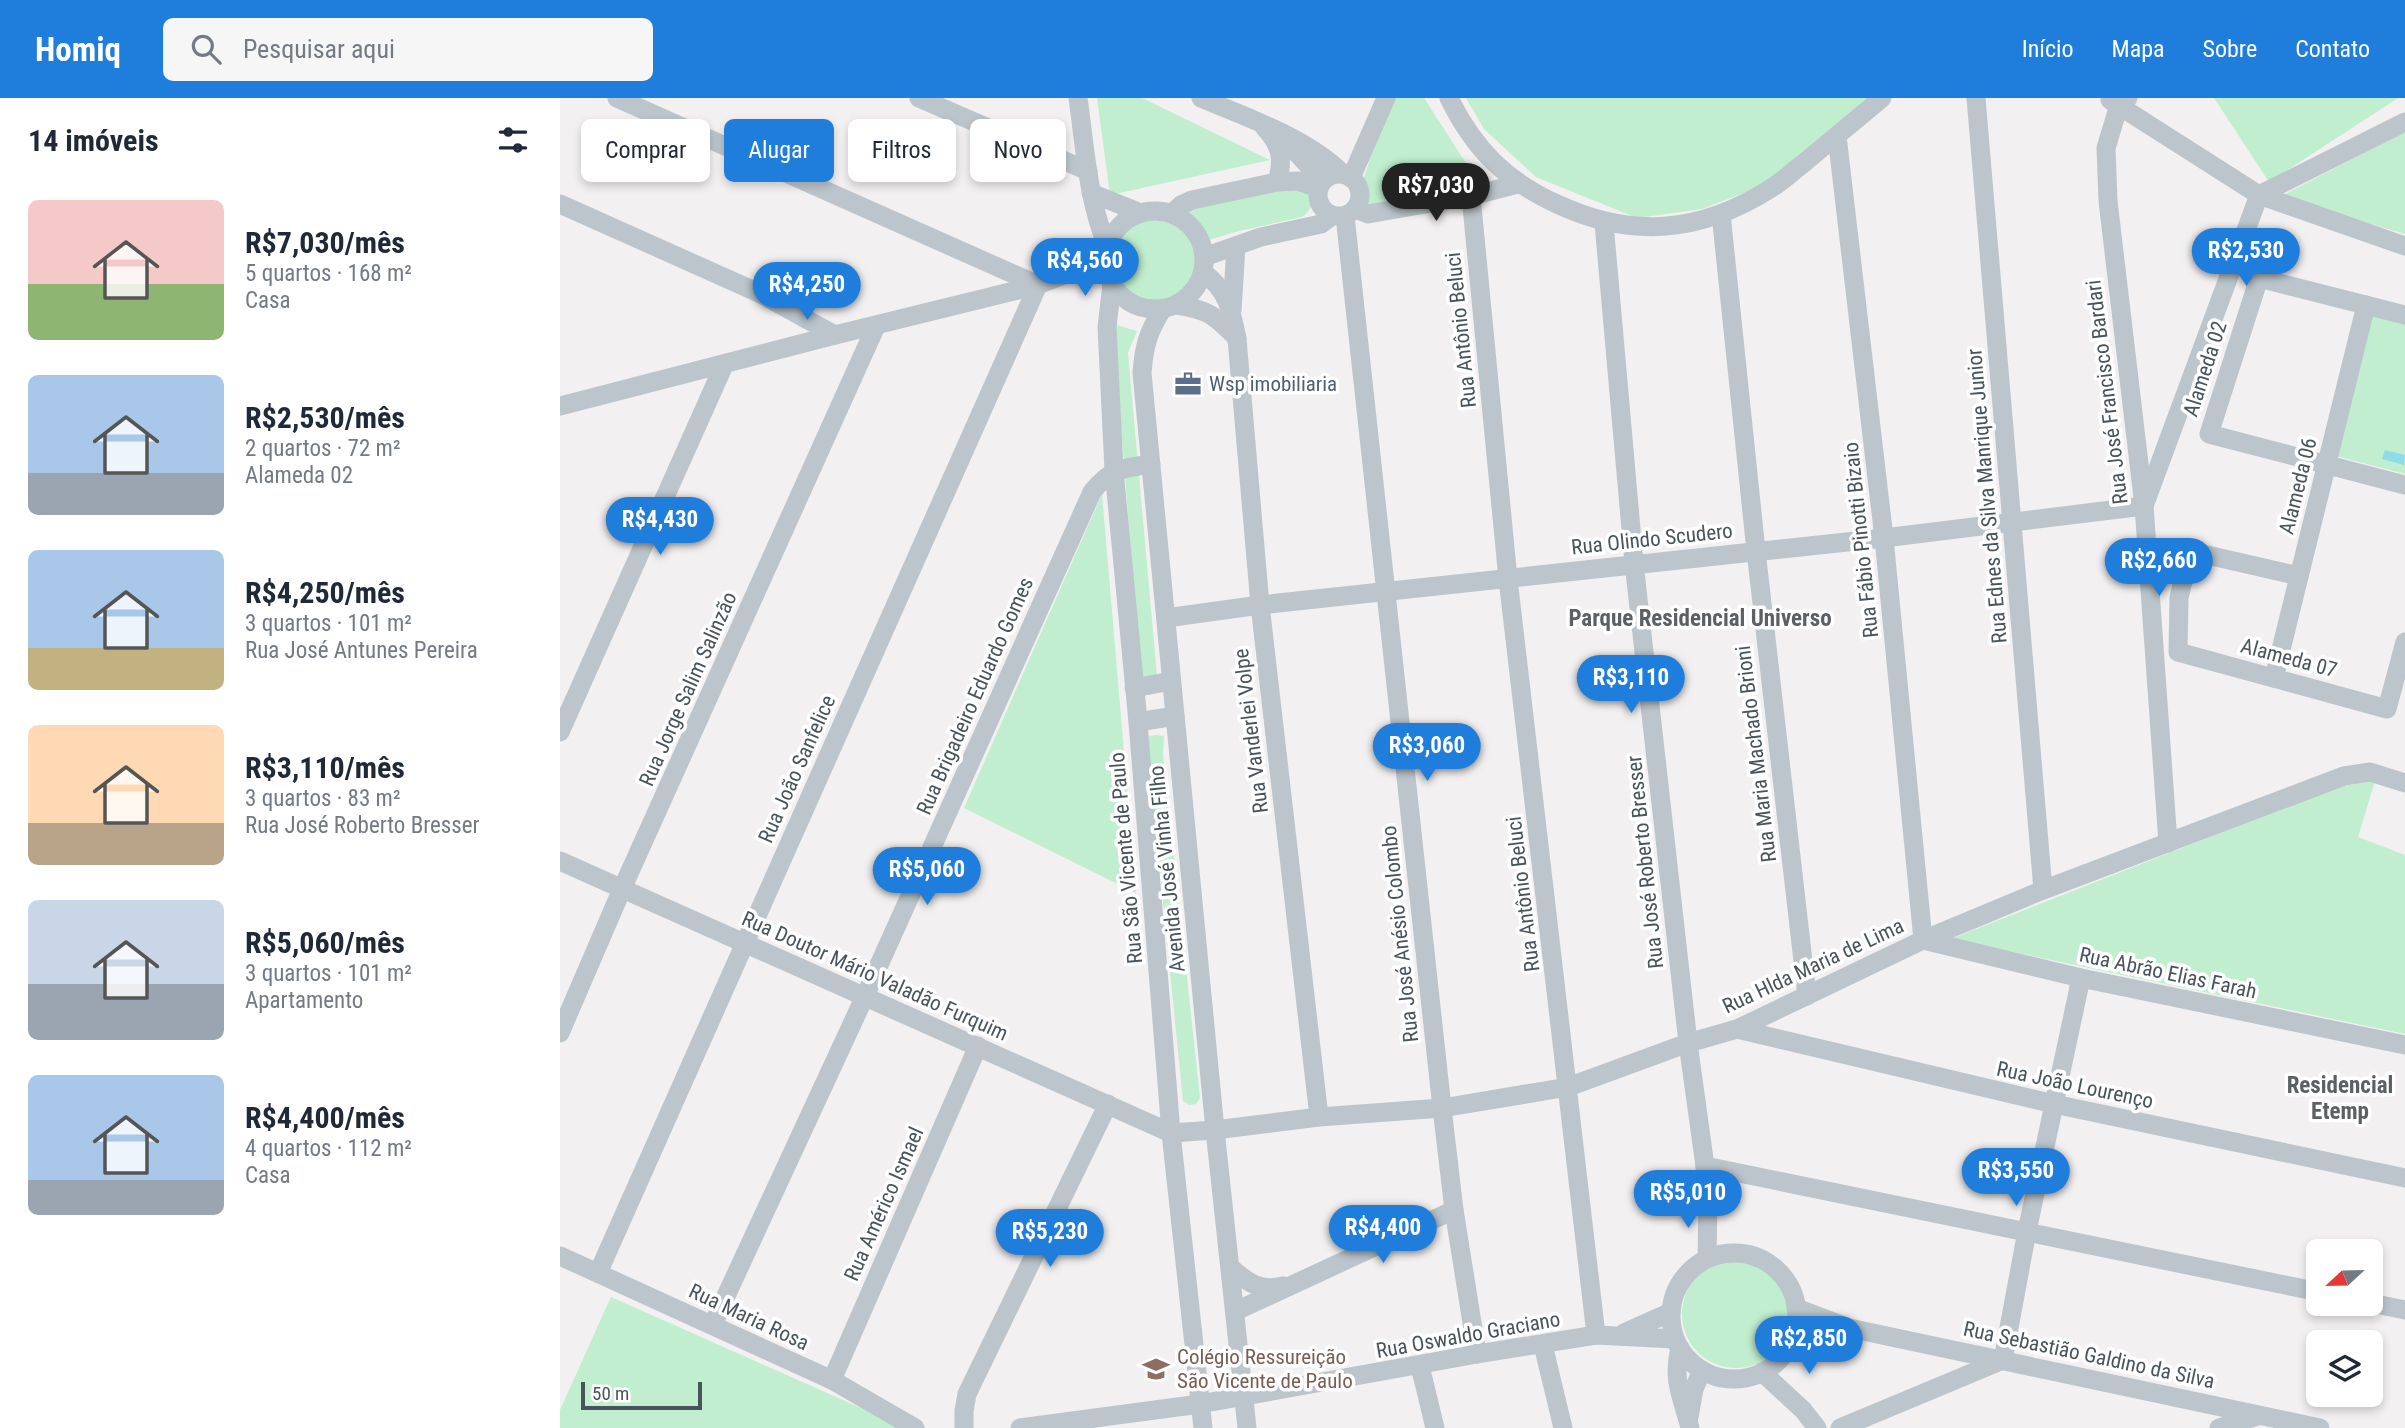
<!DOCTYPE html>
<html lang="pt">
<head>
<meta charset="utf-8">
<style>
  :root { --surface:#fff; --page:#f6f6f7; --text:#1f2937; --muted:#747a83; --accent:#1f7edc }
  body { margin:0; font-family:"Roboto Condensed",sans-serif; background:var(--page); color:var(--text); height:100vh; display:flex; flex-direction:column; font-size:26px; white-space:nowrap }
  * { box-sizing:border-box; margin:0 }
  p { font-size:23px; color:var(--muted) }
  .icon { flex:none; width:38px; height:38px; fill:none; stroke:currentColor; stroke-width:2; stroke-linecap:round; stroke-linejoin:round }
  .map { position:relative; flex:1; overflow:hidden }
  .drawer { display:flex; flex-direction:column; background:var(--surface); width:560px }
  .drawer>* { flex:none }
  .guide { position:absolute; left:21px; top:21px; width:665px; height:63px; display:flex; gap:14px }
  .needle { width:46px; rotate:248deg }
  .tools { position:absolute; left:1746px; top:1141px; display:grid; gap:14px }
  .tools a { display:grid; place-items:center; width:77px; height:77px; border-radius:10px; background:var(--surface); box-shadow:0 4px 10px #0003; font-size:35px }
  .scale { position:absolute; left:21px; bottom:18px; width:121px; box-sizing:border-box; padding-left:7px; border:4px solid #48545c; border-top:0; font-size:19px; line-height:24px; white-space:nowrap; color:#48545c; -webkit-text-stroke:5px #fff; paint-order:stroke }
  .price { position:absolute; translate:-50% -60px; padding:0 16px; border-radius:24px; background:var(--accent); color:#fff; font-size:23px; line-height:46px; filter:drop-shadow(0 2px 4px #0008) }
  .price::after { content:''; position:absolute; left:50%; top:42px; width:21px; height:16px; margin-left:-10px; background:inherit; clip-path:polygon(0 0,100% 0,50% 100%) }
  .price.selected { background:#222; color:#fff }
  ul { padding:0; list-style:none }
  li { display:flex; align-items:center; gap:21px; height:175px; padding:0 28px }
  li span { display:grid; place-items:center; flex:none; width:196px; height:140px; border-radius:10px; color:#555 }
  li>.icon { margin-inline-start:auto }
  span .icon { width:84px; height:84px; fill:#fffc; stroke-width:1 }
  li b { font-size:30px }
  h2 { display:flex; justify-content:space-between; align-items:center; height:84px; padding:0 28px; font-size:30px }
  .pill { padding:0 24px; border-radius:10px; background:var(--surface); box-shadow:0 4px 10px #0003; font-size:24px; line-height:63px }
  .pill.selected { background:var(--accent); color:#fff }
  header { display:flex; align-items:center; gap:42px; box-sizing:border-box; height:98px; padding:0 35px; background:var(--accent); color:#fff }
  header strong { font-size:33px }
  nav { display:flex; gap:38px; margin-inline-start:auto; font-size:24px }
  .search { width:490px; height:63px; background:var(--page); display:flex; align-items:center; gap:18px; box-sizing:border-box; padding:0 24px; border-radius:10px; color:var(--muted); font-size:26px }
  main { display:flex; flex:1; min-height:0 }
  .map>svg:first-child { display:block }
  .green { fill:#c0eece }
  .water { fill:#8edce9 }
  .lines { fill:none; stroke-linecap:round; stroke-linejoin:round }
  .minor { stroke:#bcc5cc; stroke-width:19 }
  .labels { text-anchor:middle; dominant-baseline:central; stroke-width:7; stroke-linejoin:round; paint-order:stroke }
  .street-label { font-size:21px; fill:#48545c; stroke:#fff }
  .service-label { font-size:21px; fill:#4e5e75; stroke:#fff; text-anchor:start }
  .education-label { font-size:21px; fill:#785e54; stroke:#fff; text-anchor:start }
  .neighbourhood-label { font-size:23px; font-weight:bold; fill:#5c6064; stroke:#fff }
</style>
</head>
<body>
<header>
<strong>Homiq</strong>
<div class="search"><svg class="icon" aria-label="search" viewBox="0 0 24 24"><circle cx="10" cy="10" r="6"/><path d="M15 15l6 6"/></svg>Pesquisar aqui</div>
<nav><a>Início</a><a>Mapa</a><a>Sobre</a><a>Contato</a></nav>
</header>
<main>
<section class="drawer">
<h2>14 imóveis<svg class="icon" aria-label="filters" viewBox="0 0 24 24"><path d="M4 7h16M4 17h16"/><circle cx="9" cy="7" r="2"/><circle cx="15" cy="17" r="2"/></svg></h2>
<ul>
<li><span style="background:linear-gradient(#f6c9c9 60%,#8fb573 0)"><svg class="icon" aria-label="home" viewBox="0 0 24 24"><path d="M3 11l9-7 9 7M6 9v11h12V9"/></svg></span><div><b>R$7,030/mês</b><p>5 quartos · 168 m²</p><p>Casa</p></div></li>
<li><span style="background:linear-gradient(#a9c7e8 70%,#9aa5b1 0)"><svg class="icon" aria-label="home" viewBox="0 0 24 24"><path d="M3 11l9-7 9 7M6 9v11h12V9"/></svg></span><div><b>R$2,530/mês</b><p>2 quartos · 72 m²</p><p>Alameda 02</p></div></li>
<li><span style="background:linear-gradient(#a9c7e8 70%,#c2b280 0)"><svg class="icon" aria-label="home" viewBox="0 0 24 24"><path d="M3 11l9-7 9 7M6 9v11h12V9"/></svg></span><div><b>R$4,250/mês</b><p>3 quartos · 101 m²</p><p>Rua José Antunes Pereira</p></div></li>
<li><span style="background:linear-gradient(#ffd9b3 70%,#b9a48a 0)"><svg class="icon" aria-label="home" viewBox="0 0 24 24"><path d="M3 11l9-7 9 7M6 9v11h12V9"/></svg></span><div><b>R$3,110/mês</b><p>3 quartos · 83 m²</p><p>Rua José Roberto Bresser</p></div></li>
<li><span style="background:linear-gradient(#c9d6e8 60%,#9aa5b1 0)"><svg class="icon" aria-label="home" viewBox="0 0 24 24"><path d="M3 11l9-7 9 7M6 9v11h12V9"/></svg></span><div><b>R$5,060/mês</b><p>3 quartos · 101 m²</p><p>Apartamento</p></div></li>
<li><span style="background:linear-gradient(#a9c7e8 75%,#9aa5b1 0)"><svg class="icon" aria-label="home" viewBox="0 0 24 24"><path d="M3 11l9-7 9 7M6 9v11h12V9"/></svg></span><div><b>R$4,400/mês</b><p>4 quartos · 112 m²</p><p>Casa</p></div></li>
</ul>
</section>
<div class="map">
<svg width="1845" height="1330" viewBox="0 0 1845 1330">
  <rect width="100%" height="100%" fill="#f2f0f0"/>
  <!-- green -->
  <g class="green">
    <polygon points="537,0 582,0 710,62 550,97"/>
    <polygon points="830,0 864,0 911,73 913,84 905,91 810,109 803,106 798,98"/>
    <polygon points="906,0 1313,0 1207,86 1142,111 1077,120 976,79 924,31"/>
    <polygon points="1654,0 1838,0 1709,84"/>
    <polygon points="1845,33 1845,136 1720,99"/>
    <path d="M 735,88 L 751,96 C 753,108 751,112 742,119 L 679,133 L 649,142 L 639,124 L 628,113 L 640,108 Z"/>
    <circle cx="594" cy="162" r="41"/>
    <polygon points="1809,216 1845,225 1845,376 1776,358"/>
    <polygon points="553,226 577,233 568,255 597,578 581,580"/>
    <polygon points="542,396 576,795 404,710"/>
    <polygon points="597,637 604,638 603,656 640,1000 636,1006 629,1007 623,1003 587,644 589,638"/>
    <polygon points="1815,683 1798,739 1845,757 1845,936 1391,841 1777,689"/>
    <circle cx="1176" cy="1216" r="54"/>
    <polygon points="51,1199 330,1323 336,1330 0,1330 0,1312"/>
  </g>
  <!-- water -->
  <polygon class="water" points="1825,352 1845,357 1844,367 1822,361"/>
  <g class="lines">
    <!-- minor -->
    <g class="minor">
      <polyline points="359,0 528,73"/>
      <path d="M 518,0 C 525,50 528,102 547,148"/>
      <path d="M 641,0 C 688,20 747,40 783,76"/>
      <path d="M 889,0 C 914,51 946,83 997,106 C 1072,141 1140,135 1210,91 C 1222,84 1233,73 1244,65 C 1270,43 1296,22 1322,0"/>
      <polyline points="1416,0 1483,792"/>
      <polyline points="1568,0 1559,7 1546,50 1548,103 1584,408 1608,745"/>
      <polyline points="1550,2 1699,97 1845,148"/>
      <path d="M 704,29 C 721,47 724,61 717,84"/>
      <polyline points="1277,38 1324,440 1363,842 1521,880 1845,947"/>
      <polyline points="727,44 762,83"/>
      <circle cx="779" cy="97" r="21"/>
      <polyline points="791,80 826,0"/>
      <polyline points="531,95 581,115"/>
      <polyline points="911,98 948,481 1036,1237"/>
      <polyline points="0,106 199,195 275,237"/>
      <polyline points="795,111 808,116 911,98 958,86"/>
      <circle cx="595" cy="162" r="49"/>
      <polyline points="611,116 621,107 632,102 717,84 738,83 758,90"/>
      <polyline points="1161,116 1196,453 1247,898"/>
      <polyline points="785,118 882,1010 894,1112 917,1256"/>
      <polyline points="1044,125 1074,465 1128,945 1145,1068 1148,1105 1147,1160"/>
      <polyline points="644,159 701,139 761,126 772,118"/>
      <path d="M 643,174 C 668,193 671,211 677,241 L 700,507 L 759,1019"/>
      <polyline points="552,186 547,229 554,372 578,624 611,1035 643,1330"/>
      <path d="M 617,207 C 649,212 654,217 677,240"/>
      <path d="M 602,212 C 588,234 584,248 582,275 L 655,1032 L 687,1330"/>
      <polyline points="672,213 676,148"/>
      <polyline points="1845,217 1699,180 1649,336 1845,387"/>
      <polyline points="0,308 275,237 478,187 545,161"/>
      <polyline points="1739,478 1630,453 1619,500 1618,554 1827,611 1845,544"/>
      <polyline points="606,520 700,507 1324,440 1584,408 1699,97 1845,24"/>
      <polyline points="1714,580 1806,207"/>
      <polyline points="574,590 611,583"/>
      <polyline points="578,624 615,618"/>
      <polyline points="0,634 164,267"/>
      <polyline points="0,763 611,1035 655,1032 759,1019 882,1010 1008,989 1128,945 1177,931 1363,842 1483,792 1784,678 1810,674 1845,685"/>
      <polyline points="1177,931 1494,1006 1845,1080"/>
      <polyline points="0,935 62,791 316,228"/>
      <polyline points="1145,1068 1759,1194"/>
      <circle cx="1174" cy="1218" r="63"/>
      <polyline points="0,1158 272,1282 355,1330"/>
      <path d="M 671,1170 C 687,1184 700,1194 723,1188"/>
      <polyline points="38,1175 478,187 57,0"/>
      <polyline points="1811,1205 1845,1212"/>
      <polyline points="1236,1210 1289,1230 1760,1330"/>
      <polyline points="676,1213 894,1112"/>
      <path d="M 153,1226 L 305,898 L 532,394 C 552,369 562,371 591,366"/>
      <polyline points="1064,1235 1111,1214"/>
      <polyline points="1233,1240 1288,1230"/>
      <polyline points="983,1247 1003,1330"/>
      <path d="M 1120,1250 C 1112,1283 1122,1298 1130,1330"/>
      <polyline points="860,1268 875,1330"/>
      <polyline points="1202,1274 1243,1312 1257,1330"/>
      <polyline points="272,1282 418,948"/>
      <polyline points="1129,1319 1134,1291 1142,1272"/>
      <polyline points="404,1330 404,1313 407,1296 548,1006"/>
      <polyline points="460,1330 640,1306 917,1256 1036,1237 1115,1241"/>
      <polyline points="1280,1330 1443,1262 1467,1133 1521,880"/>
      <polyline points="1659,1330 1698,1318"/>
    </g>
  </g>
  <!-- icons -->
  <defs>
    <g id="office-bare" transform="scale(2.1)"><path d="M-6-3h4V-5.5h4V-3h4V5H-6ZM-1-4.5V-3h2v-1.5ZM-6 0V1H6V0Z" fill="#5c6f8a" stroke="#fff" stroke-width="2.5" paint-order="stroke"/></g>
    <g id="school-bare" transform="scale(2.1)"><path d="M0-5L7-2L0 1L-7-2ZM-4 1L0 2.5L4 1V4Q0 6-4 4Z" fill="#8d6e63" stroke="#fff" stroke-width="2.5" paint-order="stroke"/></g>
  </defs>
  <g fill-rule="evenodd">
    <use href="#office-bare" x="628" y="286"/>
    <use href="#school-bare" x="596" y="1271"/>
  </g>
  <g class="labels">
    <!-- street labels -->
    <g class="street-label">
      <text transform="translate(901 232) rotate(-96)">Rua Antônio Beluci</text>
      <text transform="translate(1645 271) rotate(-72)">Alameda 02</text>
      <text transform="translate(1547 294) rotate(-97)">Rua José Francisco Bardari</text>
      <text transform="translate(1738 388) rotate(-76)">Alameda 06</text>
      <text transform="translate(1427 398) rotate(-95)">Rua Ednes da Silva Manrique Junior</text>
      <text transform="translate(1092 441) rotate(-6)">Rua Olindo Scudero</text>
      <text transform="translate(1301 442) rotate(-96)">Rua Fábio Pinotti Bizaio</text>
      <text transform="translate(1729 560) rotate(15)">Alameda 07</text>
      <text transform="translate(128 591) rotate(-66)">Rua Jorge Salim Salinzão</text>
      <text transform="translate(415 598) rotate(-66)">Rua Brigadeiro Eduardo Gomes</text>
      <text transform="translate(691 633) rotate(-97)">Rua Vanderlei Volpe</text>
      <text transform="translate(1196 656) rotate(-97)">Rua Maria Machado Brioni</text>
      <text transform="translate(237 671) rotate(-66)">Rua João Sanfelice</text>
      <text transform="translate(566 760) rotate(-95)">Rua São Vicente de Paulo</text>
      <text transform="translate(1085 764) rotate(-96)">Rua José Roberto Bresser</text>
      <text transform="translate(607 771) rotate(-96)">Avenida José Vinha Filho</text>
      <text transform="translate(963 796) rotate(-97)">Rua Antônio Beluci</text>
      <text transform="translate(840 836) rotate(-96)">Rua José Anésio Colombo</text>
      <text transform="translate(1253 868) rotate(-25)">Rua Hlda Maria de Lima</text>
      <text transform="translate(1608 875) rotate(12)">Rua Abrão Elias Farah</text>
      <text transform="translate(315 878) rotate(24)">Rua Doutor Mário Valadão Furquim</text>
      <text transform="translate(1515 987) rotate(12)">Rua João Lourenço</text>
      <text transform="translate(324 1106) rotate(-66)">Rua Américo Ismael</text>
      <text transform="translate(189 1219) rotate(25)">Rua Maria Rosa</text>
      <text transform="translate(908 1237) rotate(-10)">Rua Oswaldo Graciano</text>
      <text transform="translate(1529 1257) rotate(12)">Rua Sebastião Galdino da Silva</text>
    </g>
    <!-- service labels -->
    <g class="service-label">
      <text x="649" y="286">Wsp imobiliaria</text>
    </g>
    <!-- education labels -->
    <g class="education-label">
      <text x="617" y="1259">Colégio Ressureição<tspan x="617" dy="24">São Vicente de Paulo</tspan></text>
    </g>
    <!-- neighbourhood labels -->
    <g class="neighbourhood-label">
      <text x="1140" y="520">Parque Residencial Universo</text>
      <text x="1780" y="987">Residencial<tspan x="1780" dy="26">Etemp</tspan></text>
    </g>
  </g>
</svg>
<div class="tools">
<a><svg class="needle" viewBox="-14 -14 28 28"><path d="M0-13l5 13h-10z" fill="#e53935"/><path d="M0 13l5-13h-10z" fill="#747a83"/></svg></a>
<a><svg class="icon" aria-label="layers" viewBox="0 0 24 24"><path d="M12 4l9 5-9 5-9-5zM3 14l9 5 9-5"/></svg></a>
</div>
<div class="scale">50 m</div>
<b class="price selected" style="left:876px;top:125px">R$7,030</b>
<b class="price" style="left:1686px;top:190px">R$2,530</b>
<b class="price" style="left:525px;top:200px">R$4,560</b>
<b class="price" style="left:247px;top:224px">R$4,250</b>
<b class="price" style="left:100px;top:459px">R$4,430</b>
<b class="price" style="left:1599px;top:500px">R$2,660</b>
<b class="price" style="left:1071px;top:617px">R$3,110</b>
<b class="price" style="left:867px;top:685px">R$3,060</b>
<b class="price" style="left:367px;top:809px">R$5,060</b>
<b class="price" style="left:1456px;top:1110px">R$3,550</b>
<b class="price" style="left:1128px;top:1132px">R$5,010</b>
<b class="price" style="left:823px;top:1167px">R$4,400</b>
<b class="price" style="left:490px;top:1171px">R$5,230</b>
<b class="price" style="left:1249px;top:1278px">R$2,850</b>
<div class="guide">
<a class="pill">Comprar</a>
<a class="pill selected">Alugar</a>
<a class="pill">Filtros</a>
<a class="pill">Novo</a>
</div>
</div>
</main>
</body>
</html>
